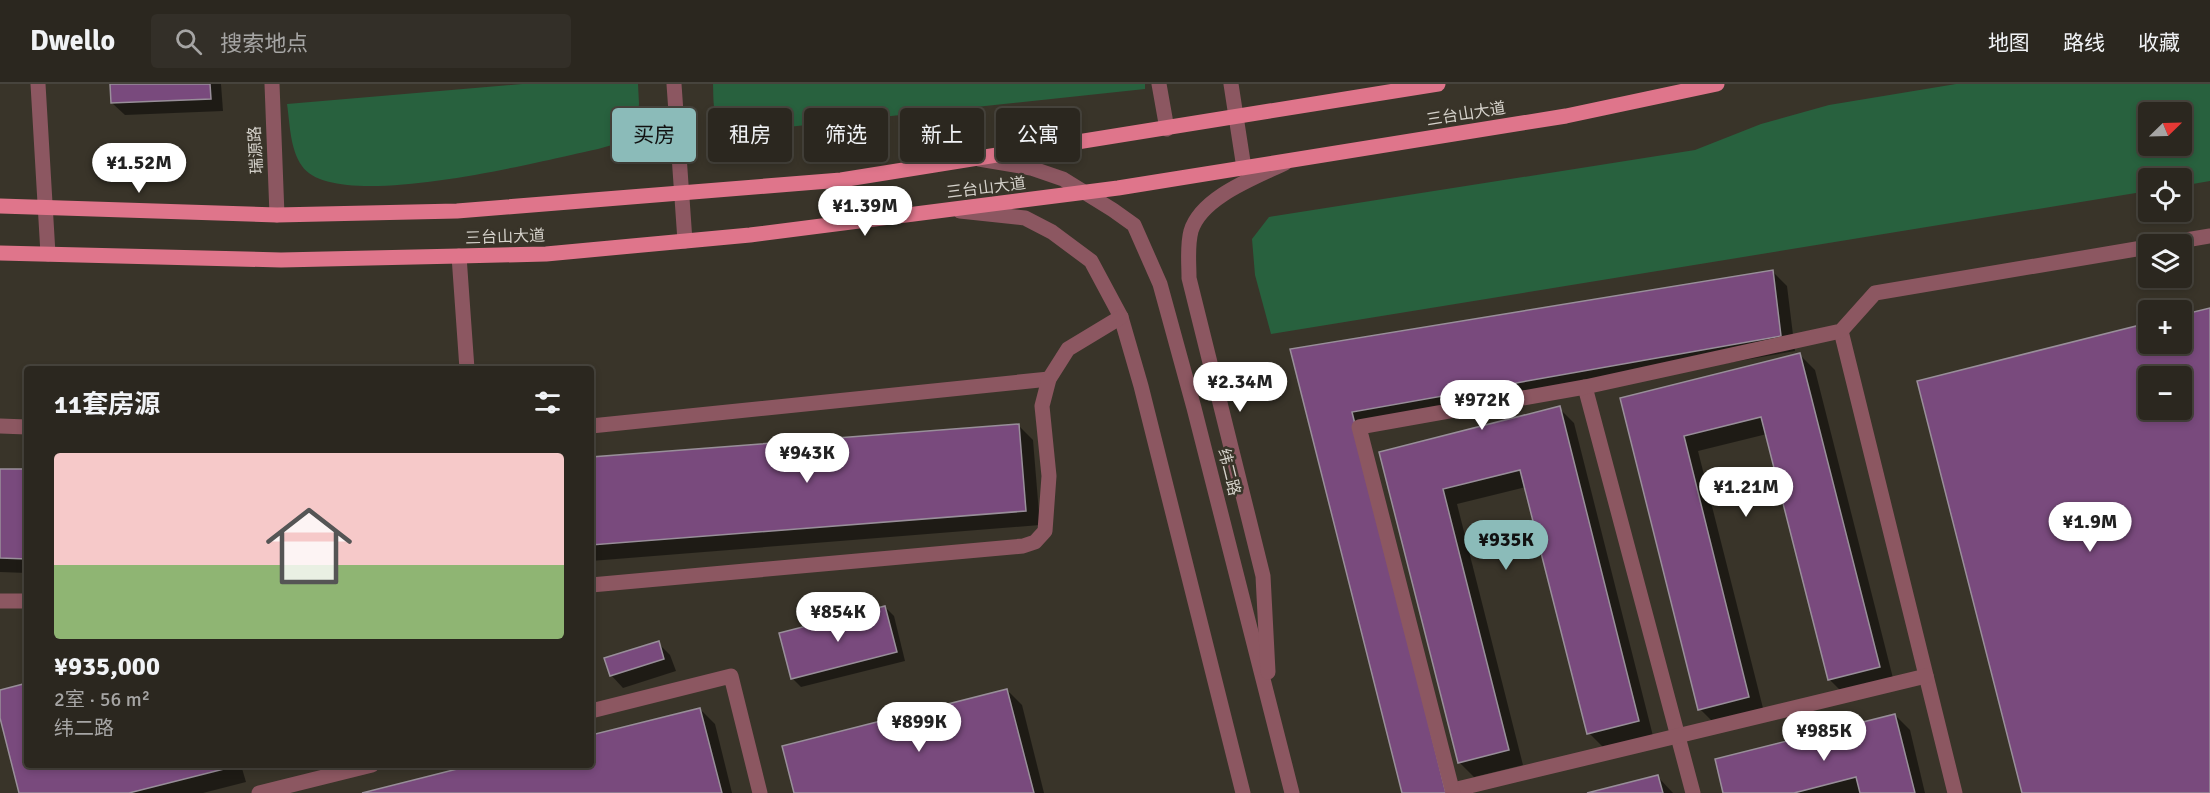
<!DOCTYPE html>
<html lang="zh">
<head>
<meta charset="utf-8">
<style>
  :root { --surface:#2b271f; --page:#332f28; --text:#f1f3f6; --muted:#a6a5a4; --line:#47443d; --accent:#8bbbb9 }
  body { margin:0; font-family:Signika,"Noto Sans SC",sans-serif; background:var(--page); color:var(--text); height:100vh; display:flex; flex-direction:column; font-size:22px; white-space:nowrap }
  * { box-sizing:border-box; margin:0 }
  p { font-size:20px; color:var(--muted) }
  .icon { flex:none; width:33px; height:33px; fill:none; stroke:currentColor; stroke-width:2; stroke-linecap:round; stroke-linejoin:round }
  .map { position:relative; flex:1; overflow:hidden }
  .side { position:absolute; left:24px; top:282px; width:570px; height:402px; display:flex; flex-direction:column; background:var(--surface); border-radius:6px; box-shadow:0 3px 9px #0003,0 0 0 2px var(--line) }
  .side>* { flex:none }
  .guide { position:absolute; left:612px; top:24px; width:570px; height:54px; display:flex; gap:12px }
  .needle { width:39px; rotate:67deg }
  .tools { position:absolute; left:2138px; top:18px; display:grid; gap:12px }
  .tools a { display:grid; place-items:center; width:54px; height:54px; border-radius:6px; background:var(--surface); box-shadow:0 3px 9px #0003,0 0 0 2px var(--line); font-size:30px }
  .price { position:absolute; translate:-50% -51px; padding:0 14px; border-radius:21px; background:#fff; color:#222; font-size:20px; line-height:39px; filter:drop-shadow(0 2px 3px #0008) }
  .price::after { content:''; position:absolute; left:50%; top:36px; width:18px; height:14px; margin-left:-9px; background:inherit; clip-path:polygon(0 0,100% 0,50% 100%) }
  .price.selected { background:var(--accent); color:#111 }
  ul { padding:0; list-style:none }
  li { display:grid; align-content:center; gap:12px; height:318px; padding:0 30px }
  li+li { border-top:2px solid var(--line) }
  li span { display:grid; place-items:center; height:186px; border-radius:6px; color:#555 }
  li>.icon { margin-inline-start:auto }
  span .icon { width:108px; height:108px; fill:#fffc; stroke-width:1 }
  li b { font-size:26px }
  h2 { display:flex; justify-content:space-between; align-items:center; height:72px; padding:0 30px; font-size:26px }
  .pill { padding:0 21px; border-radius:6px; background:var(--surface); box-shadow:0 3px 9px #0003,0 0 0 2px var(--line); font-size:21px; line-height:54px }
  .pill.selected { background:var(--accent); color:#111 }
  header { display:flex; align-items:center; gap:36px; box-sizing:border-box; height:84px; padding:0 30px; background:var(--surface); border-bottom:2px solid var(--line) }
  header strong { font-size:28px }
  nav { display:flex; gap:33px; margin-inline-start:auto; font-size:21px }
  .search { width:420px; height:54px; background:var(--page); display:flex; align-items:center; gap:15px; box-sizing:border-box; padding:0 21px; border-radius:6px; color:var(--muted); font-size:22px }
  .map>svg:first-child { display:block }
  .green { fill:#28613e; fill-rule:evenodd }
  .shadow { fill:#0007; fill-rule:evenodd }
  .building { fill:#794a7d; stroke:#998f9a; stroke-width:1.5; fill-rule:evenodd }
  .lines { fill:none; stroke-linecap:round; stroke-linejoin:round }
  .minor { stroke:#8c5761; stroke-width:15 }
  .major { stroke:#df758b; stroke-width:15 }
  .labels { text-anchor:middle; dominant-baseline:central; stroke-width:5; stroke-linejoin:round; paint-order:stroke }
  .street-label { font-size:16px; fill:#d5d2cb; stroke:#393429 }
</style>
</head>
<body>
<header>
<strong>Dwello</strong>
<div class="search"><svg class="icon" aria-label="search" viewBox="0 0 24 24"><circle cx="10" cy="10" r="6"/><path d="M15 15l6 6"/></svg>搜索地点</div>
<nav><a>地图</a><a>路线</a><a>收藏</a></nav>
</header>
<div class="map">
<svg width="2210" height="709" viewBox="0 0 2210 709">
  <rect width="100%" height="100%" fill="#393429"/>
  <!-- green -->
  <g class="green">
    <path d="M 522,0 L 638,0 L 639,20 L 636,44 L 619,59 L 598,65 C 545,76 335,131 302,82 C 290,65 290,40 287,20 Z"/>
    <path d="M 713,0 L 1145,0 L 1145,5 L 740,48 C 711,42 714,25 713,0 Z"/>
    <path d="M 1956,0 L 2210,0 L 2210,97 L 2181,102 L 2181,94 L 2148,94 L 2148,107 L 1271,250 L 1255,191 L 1252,155 L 1269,133 L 1695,66 L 1761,40 L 1829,21 ZM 2148,28 L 2181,28 L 2181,62 L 2148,62 Z"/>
  </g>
  <!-- shadow -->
  <g class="shadow">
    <polygon points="111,0 221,0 223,27 125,31 112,19"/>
    <polygon points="1772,187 1787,202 1795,267 1366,343 1457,709 1292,267"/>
    <path d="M 2210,225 L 2210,709 L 2023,709 L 2148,241 L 2148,260 L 2181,260 L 2181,232 ZM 2148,292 L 2181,292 L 2181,326 L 2148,326 Z"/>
    <polygon points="1800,271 1815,286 1894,598 1844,610 1829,595 1767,350 1698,367 1764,628 1715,640 1700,625 1622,315"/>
    <polygon points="1559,324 1574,339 1653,652 1604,664 1589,649 1526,403 1457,420 1523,681 1474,693 1459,678 1381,369"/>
    <polygon points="1018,341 1033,356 1040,441 591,477 591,375"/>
    <polygon points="0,386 27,387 27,489 0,488"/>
    <polygon points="885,523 894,532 905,577 801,603 792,594"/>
    <polygon points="658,559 670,571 676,587 623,604 611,591"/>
    <polygon points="27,601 27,681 241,681 246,698 203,709 20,709 0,628 0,608"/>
    <polygon points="1007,606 1022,621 1044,709 795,709"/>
    <polygon points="700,625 715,640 732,709 368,709 479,681 591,681 591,653"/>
    <polygon points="1895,631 1910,646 1925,709 1725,709"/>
    <polygon points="1658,693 1673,709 1593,709"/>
  </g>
  <!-- building -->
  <g class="building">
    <polygon points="110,0 210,0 211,15 111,19"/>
    <polygon points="1773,186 1781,252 1352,328 1446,709 1402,709 1290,265"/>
    <path d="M 2210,224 L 2210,709 L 2022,709 L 1917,297 L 2148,239 L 2148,260 L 2181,260 L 2181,231 ZM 2148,292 L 2181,292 L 2181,326 L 2148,326 Z"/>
    <polygon points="1800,269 1880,583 1828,596 1761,333 1684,352 1749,613 1698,626 1620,314"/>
    <polygon points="1560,322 1639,637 1587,650 1520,386 1443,405 1509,666 1458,679 1379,368"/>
    <polygon points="1019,340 1026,427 591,461 591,373"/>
    <polygon points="0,385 27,385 27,475 0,474"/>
    <polygon points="885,522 897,568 791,595 779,549"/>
    <polygon points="659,557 664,575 610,592 604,574"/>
    <polygon points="27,599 27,681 231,681 232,683 129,709 19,709 0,634 0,606"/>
    <polygon points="1007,605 1034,709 794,709 782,662"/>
    <polygon points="700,624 722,709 362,709 473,681 591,681 591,651"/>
    <polygon points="1895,630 1915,709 1860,709 1856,693 1794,709 1723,709 1715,675"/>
    <polygon points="1658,691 1663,709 1587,709"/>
  </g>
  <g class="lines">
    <!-- minor -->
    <g class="minor">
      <polyline points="38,0 48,170"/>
      <polyline points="272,0 277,131"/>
      <polyline points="674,0 685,157"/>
      <polyline points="1159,0 1167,45"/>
      <polyline points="1231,0 1244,84"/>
      <polyline points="979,75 1031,84 1063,95 1113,126 1134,141 1160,200 1194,324 1292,709"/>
      <polyline points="960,127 1025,134 1052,148 1091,177 1121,233 1141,302 1243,709"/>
      <polyline points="2162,160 2210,152"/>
      <polyline points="459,172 467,285"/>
      <polyline points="1841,247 1955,709"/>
      <polyline points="1585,303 1693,709"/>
      <polyline points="0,342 27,343"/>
      <polyline points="591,342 1049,295"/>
      <polyline points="591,501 1023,462 1035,458 1045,447 1049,392 1042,322 1049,295 1068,265 1121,233"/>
      <polyline points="0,517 27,517"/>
      <path d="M 1268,588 L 1263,492 L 1189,194 C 1189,178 1187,162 1191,147 C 1201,113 1256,93 1285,79"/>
      <polyline points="591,627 731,592 760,709"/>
      <polyline points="1453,706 1926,592"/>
      <polyline points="259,709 372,681"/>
      <polyline points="1453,709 1359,343 1585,303 1841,247 1875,209 2148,163"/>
    </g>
    <!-- major -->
    <g class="major">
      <polyline points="0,122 277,131 457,127 841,96 1438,0"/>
      <polyline points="0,169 281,176 459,172 546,170 750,151 1118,104 1566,32 1717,0"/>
    </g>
  </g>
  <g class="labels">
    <!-- street labels -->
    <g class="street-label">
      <text transform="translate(1466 30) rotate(-9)">三台山大道</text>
      <text transform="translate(256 66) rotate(-93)">瑞源路</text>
      <text transform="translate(986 104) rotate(-7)">三台山大道</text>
      <text transform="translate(505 153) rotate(-2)">三台山大道</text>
      <text transform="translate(1229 388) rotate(76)">纬二路</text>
    </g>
  </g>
</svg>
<div class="tools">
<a><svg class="needle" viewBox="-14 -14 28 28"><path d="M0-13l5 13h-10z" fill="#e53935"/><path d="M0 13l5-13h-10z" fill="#a6a5a4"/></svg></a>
<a><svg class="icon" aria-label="locate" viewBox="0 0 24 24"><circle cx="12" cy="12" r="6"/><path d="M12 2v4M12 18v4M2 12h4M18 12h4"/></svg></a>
<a><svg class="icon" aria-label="layers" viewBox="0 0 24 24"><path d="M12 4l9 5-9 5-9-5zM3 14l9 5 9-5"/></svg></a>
<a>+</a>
<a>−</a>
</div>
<b class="price" style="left:139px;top:110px">¥1.52M</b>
<b class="price" style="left:865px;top:153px">¥1.39M</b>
<b class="price" style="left:1240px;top:329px">¥2.34M</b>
<b class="price" style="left:1482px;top:347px">¥972K</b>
<b class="price" style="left:807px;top:400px">¥943K</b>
<b class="price" style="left:1746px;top:434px">¥1.21M</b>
<b class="price" style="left:2090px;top:469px">¥1.9M</b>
<b class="price selected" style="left:1506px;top:487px">¥935K</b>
<b class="price" style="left:838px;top:559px">¥854K</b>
<b class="price" style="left:919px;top:669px">¥899K</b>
<b class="price" style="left:1824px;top:678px">¥985K</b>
<div class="guide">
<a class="pill selected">买房</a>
<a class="pill">租房</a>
<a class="pill">筛选</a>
<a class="pill">新上</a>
<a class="pill">公寓</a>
</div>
<section class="side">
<h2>11套房源<svg class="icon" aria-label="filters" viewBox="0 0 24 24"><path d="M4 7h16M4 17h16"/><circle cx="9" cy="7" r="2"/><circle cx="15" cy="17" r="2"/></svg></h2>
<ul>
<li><span style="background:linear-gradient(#f6c9c9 60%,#8fb573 0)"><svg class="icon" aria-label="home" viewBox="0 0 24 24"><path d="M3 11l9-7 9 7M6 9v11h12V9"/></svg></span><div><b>¥935,000</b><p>2室 · 56 m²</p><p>纬二路</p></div></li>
</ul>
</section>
</div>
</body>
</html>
